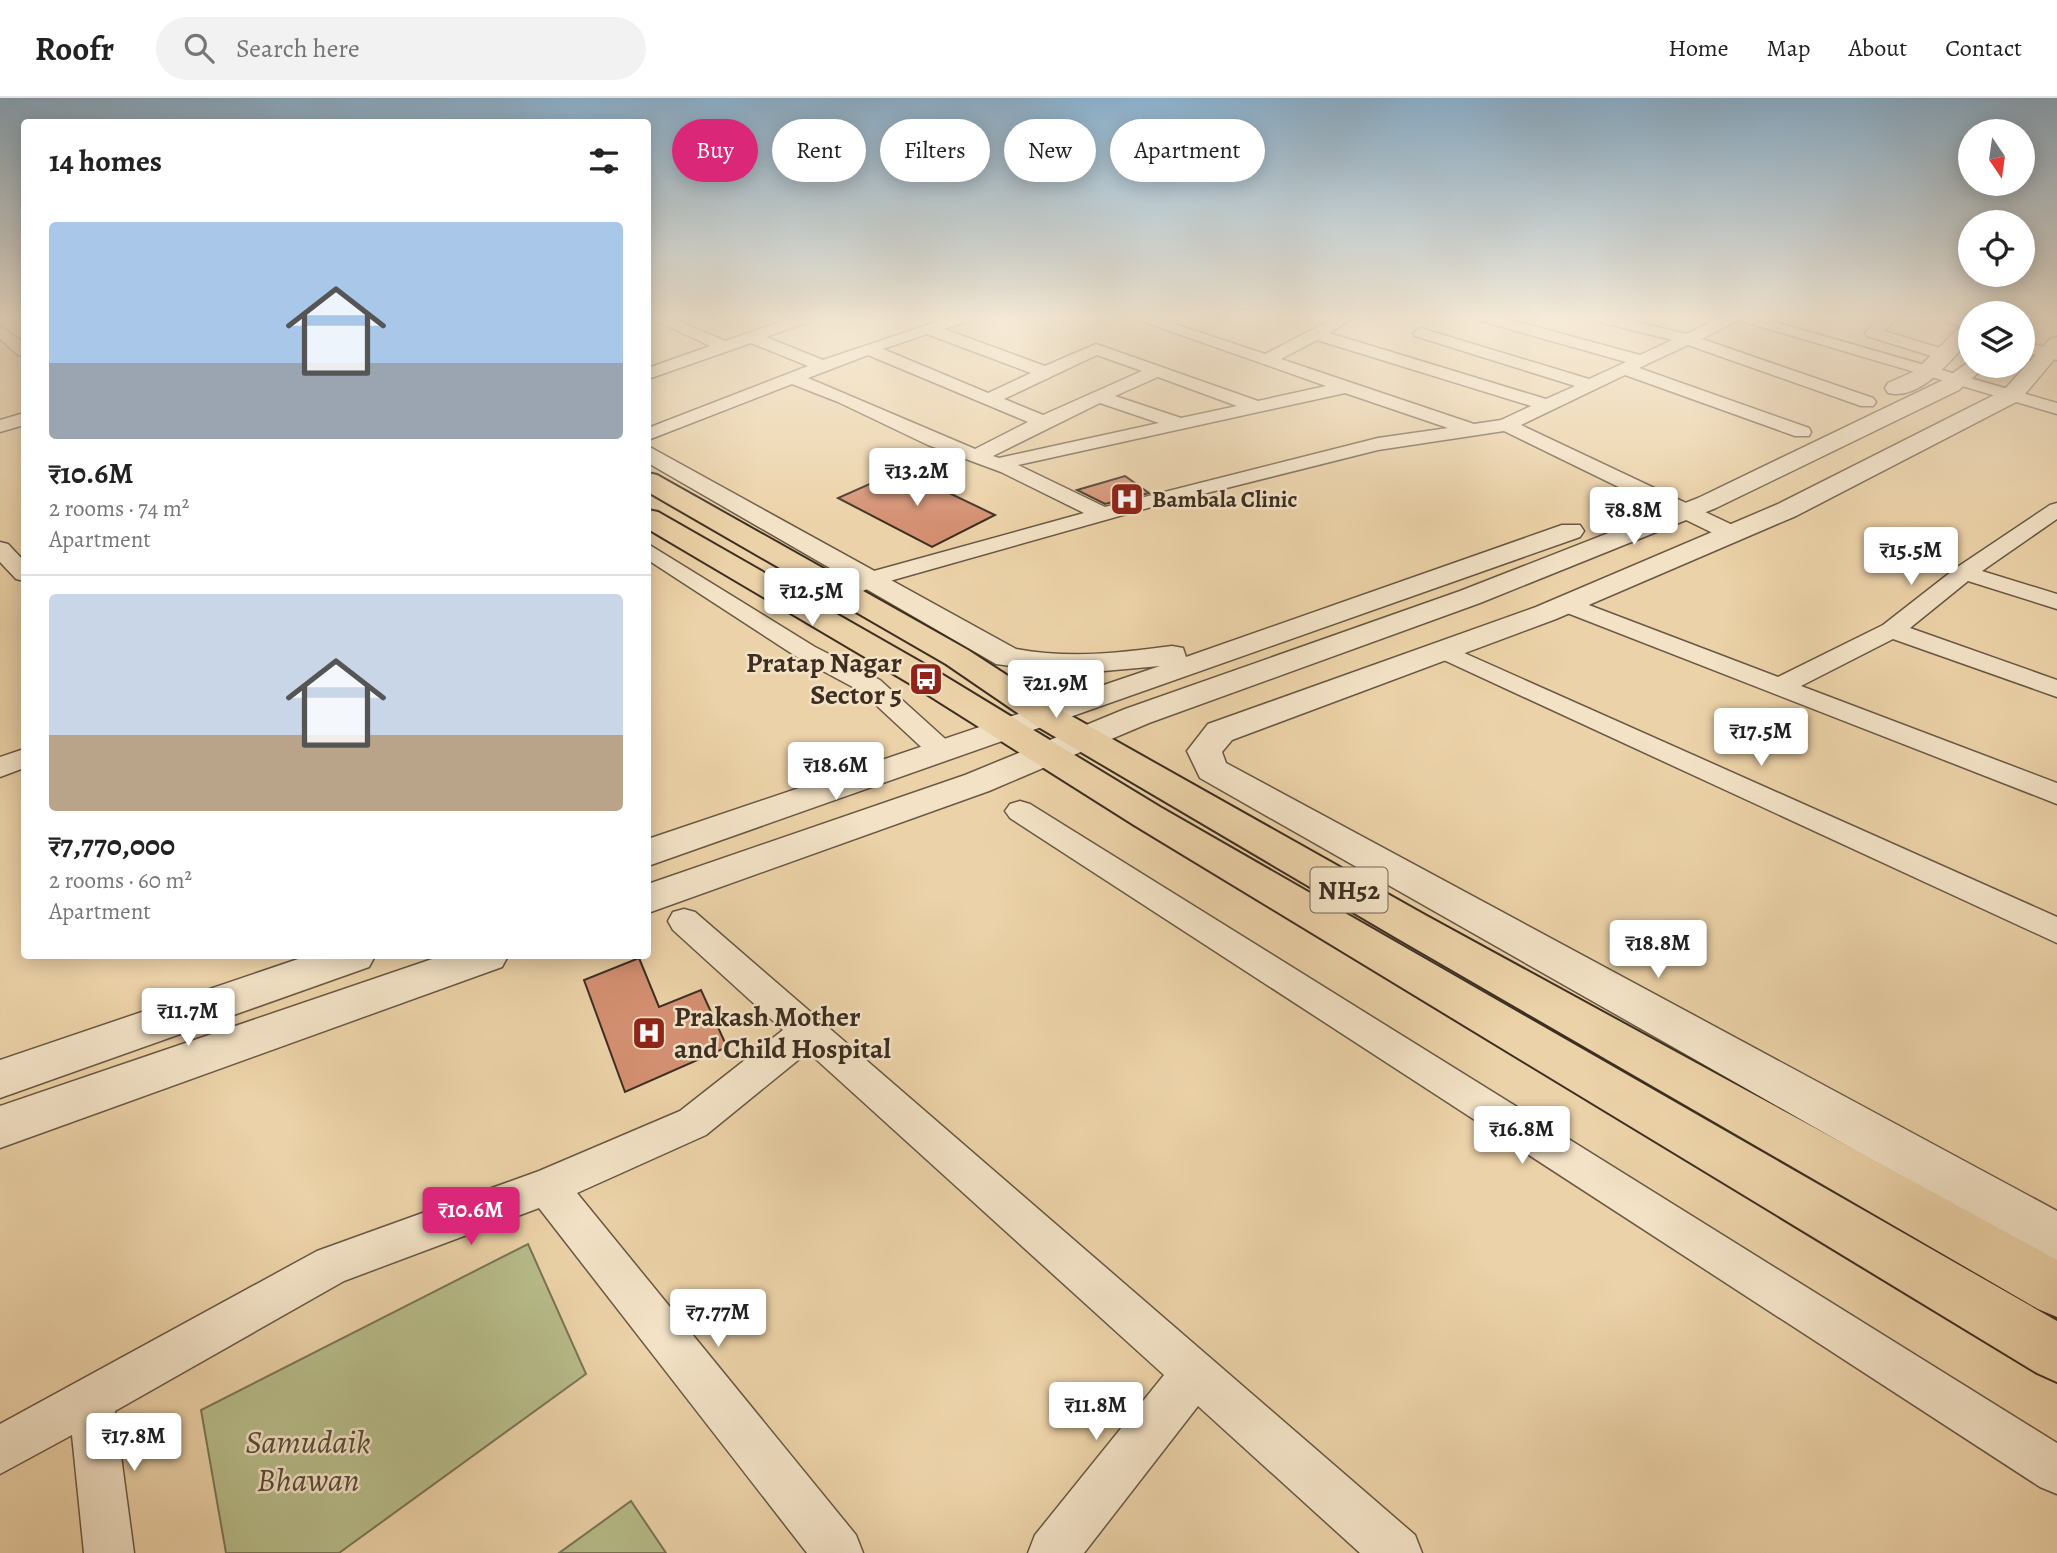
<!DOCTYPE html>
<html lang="en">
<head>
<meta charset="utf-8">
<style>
  :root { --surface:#fff; --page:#f2f2f2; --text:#222; --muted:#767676; --line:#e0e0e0; --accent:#db2777 }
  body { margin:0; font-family:Alegreya,serif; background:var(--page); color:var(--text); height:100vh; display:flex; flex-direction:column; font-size:26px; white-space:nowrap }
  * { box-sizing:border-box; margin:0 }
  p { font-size:23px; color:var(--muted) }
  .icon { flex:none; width:38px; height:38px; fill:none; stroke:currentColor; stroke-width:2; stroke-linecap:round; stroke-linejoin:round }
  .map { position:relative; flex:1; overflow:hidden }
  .sheet { position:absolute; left:21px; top:21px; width:630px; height:840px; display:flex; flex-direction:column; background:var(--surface); border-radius:7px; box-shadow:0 4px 18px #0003 }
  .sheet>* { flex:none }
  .guide { position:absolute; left:672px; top:21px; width:665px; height:63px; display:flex; gap:14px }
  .needle { width:46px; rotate:167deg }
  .tools { position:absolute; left:1958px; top:21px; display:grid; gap:14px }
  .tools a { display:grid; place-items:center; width:77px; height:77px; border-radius:50%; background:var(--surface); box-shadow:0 4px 18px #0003; font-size:35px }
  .price { position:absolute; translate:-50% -60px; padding:0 16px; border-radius:7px; background:#fff; color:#222; font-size:23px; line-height:46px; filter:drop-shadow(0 2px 4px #0008) }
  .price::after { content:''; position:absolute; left:50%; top:42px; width:21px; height:16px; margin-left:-10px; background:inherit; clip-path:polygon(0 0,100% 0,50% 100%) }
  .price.on { background:var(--accent); color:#fff }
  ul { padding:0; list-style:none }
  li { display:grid; align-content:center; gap:14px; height:371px; padding:0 28px }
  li+li { border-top:2px solid var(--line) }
  li span { display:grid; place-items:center; height:217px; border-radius:7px; color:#555 }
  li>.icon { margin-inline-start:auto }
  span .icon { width:126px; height:126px; fill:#fffc; stroke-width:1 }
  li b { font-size:30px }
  h2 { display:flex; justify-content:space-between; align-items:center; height:84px; padding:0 28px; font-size:30px }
  .tag { padding:0 24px; border-radius:32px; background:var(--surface); box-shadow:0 4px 18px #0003; font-size:24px; line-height:63px }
  .tag.on { background:var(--accent); color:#fff }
  header { display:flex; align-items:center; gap:42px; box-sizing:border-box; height:98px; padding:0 35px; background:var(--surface); border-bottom:2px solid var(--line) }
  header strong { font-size:33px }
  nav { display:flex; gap:38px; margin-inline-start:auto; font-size:24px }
  .search { width:490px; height:63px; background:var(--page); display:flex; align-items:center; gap:18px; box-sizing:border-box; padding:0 24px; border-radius:38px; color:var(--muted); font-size:26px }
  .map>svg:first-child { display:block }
  .green { fill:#b7bc89; stroke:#7a7555; stroke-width:2 }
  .building { fill:#d49072; stroke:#3c2e21; stroke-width:2 }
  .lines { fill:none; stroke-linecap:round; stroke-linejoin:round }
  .minor-casing { stroke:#685743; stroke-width:3 }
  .tertiary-casing { stroke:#685743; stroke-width:3 }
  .trunk-casing { stroke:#3c2e21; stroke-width:4 }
  .minor { fill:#f3e2c6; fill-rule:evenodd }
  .tertiary { fill:#f3e2c6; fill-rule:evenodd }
  .trunk { fill:#ecd2a8; fill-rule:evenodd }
  .labels { text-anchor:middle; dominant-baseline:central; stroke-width:5; stroke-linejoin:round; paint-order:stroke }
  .far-poi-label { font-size:23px; font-weight:bold; fill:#3c2e21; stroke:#f3e2c6; text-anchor:start }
  .shield { fill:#f3e2c6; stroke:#736452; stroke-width:2 }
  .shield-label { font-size:26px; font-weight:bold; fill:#3c2e21 }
  .poi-label { font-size:28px; font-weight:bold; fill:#3c2e21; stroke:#f3e2c6; text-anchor:end }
  .near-park-label { font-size:33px; font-style:italic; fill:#554a36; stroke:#f3e2c6 }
</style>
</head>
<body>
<header>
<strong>Roofr</strong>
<div class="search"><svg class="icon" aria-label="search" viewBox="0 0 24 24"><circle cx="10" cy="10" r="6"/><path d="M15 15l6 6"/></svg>Search here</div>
<nav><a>Home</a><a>Map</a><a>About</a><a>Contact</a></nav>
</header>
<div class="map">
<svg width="2057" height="1455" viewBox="0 0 2057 1455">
  <rect width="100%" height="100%" fill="#ecd2a8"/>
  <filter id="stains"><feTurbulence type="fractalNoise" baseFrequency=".00286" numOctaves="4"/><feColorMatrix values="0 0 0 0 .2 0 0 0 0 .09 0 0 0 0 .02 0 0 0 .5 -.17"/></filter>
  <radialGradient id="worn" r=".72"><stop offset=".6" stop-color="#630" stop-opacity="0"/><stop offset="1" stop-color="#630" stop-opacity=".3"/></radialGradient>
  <!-- green -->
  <g class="green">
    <polygon points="528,1146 586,1276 339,1455 226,1455 201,1312"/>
    <polygon points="631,1403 666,1455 559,1455"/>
  </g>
  <!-- building -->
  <g class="building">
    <polygon points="901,372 995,417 932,449 838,400"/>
    <polygon points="1125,378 1149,395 1105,406 1077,392"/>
    <polygon points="639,860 659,909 701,892 727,949 625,994 584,882"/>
  </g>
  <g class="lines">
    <!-- minor casing -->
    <g class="minor-casing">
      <g id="minor">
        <path d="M 650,220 L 671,220 L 725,243 L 792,220 L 814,220 L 812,223 L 766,239 L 823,262 L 948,220 L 971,220 L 969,223 L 944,231 L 1045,268 L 1096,246 L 1258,303 L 1326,288 L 1133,220 L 1156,220 L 1265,256 L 1335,220 L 1354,220 L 1329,235 L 1546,301 L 1575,288 L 1415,238 L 1413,235 L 1421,230 L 1427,232 L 1589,281 L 1626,264 L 1481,223 L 1479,220 L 1504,220 L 1640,257 L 1672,242 L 1596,223 L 1594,220 L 1620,220 L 1686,236 L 1720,220 L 1761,220 L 2057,305 L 2057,316 L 1738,222 L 1702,241 L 1873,300 L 1876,304 L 1873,308 L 1861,308 L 1688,247 L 1639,270 L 1809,330 L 1811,334 L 1809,338 L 1795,338 L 1625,277 L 1521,327 L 1739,430 L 1742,435 L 1739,440 L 1723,440 L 1504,333 L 1378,352 L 1155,408 L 879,486 L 851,498 L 835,498 L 831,493 L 835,488 L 863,476 L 1084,415 L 1001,374 L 928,347 L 838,304 L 792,286 L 648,342 L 648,330 L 808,268 L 751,245 L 648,281 L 648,270 L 710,248 ZM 927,236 L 1031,275 L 988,295 L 883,251 ZM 1317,242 L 1531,308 L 1501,322 L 1474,326 L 1281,261 ZM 868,257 L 1028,324 L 975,351 L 808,280 ZM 1097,257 L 1142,273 L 1043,317 L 1004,301 ZM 1158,279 L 1237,308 L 1181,320 L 1115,298 ZM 1345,295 L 1448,330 L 1378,340 L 1105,409 L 1018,367 ZM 1100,305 L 1159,325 L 999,360 L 993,358 Z"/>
        <polygon points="1880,220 1897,220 1884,233 1950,253 1952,257 1944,262 1867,238 1865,235"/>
        <polygon points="1943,220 1970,220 1970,230 1945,223"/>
        <polygon points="0,228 24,245 24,258 18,257 0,241"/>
        <polygon points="2023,244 2057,252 2057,262 2023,254"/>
        <polygon points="24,315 24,327 0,334 0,322"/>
        <polygon points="2057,405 2057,421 1982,473 2057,496 2057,511 1968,483 1910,530 2057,582 2057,599 1893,541 1801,588 2057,685 2057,706 1557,511 1553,506 1557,501 1573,501 1778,579 1883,527 1956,470 2050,407"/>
        <polygon points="0,444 8,446 24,463 24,483 16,481 0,464"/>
        <polygon points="648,446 815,549 880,582 952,647 956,653 952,659 942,662 932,659 862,594 797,559 648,462"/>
        <polygon points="1444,546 2057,819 2057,845 1435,558 1432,553 1435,548"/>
        <polygon points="24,651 24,670 0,679 0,659"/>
        <polygon points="1020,703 1030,706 2057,1345 2057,1396 2040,1389 1010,720 1005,713 1010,706"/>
        <polygon points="684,811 695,814 1415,1437 1422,1455 1360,1455 1198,1308 1084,1455 1028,1455 1035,1437 1164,1277 808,954 706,1037 577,1095 856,1437 863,1455 807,1455 539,1110 344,1183 115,1313 134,1455 84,1455 72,1337 0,1376 0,1326 317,1153 539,1073 680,1013 783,932 673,832 668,823 673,814"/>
      </g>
    </g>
    <!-- tertiary casing -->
    <g class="tertiary-casing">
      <g id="tertiary">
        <polygon points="2023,220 2037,220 2030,228 2023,230"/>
        <path d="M 1970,224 L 1970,241 C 1951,262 1921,303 1888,295 L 1885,290 L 1888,285 L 1915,273 L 1963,226 Z"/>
        <polygon points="2057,239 2057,258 2020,302 1796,418 1556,521 1232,642 1222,654 1226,665 2057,1113 2057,1196 2037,1207 2019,1199 2011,1181 2025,1149 1200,680 1187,653 1208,626 1536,509 1778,406 2004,292 2050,241"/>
        <polygon points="1970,263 1970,268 1986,268 1959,292 1716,410 1480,505 1149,625 989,693 648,815 648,786 965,677 1125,611 1460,493 1698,400 1943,282"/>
        <path d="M 648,348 L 1016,551 C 1069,561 1120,555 1172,548 L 1183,550 L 1186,559 L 1562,427 L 1580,427 L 1584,433 L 1580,439 L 648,768 L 648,741 L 1160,568 L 1070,576 L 996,566 L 648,365 Z"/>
        <polygon points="307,858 375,858 369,869 0,1000 0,962"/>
        <polygon points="441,858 508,858 502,869 0,1050 0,1008"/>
      </g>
    </g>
    <!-- trunk casing -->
    <g class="trunk-casing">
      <g id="trunk">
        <polygon points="648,375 657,377 968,552 1059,611 1425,817 2057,1162 2057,1219 2038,1211 1395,839 1035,627 946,566 648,394"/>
        <polygon points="648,412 658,414 938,574 1160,709 2057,1223 2057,1284 2037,1275 1134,727 914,588 648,431"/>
      </g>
    </g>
    <!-- minor -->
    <use href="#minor" class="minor"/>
    <!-- tertiary -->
    <use href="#tertiary" class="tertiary"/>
    <!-- trunk -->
    <use href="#trunk" class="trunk"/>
  </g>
  <!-- sky -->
  <linearGradient id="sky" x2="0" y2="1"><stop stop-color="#8bb4d3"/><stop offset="0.52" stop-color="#f6ebd8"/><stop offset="1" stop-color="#f6ebd8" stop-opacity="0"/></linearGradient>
  <rect width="2057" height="423" fill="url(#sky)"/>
  <!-- icons -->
  <defs>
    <g id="hospital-square" transform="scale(1.75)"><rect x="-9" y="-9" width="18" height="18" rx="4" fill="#8f2418" stroke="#f3e2c6"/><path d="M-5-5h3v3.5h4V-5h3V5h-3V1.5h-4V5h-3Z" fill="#fff"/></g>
    <g id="bus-square" transform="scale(1.75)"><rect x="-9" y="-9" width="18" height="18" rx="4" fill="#8f2418" stroke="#f3e2c6"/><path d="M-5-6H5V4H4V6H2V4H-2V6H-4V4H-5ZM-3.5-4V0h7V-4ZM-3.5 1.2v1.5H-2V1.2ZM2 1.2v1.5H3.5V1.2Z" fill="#fff"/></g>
  </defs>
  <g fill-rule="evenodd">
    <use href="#hospital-square" x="1127" y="401"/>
    <use href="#bus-square" x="926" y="581"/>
    <use href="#hospital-square" x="649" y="935"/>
  </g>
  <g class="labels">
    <!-- far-poi labels -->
    <g class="far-poi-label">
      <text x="1152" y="401">Bambala Clinic</text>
    </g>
    <!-- shield labels -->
    <rect class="shield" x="1310.5" y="769.5" width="77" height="45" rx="5"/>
    <g class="shield-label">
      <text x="1349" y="792">NH52</text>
    </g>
    <!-- poi labels -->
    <g class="poi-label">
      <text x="902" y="565">Pratap Nagar<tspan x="902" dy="32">Sector 5</tspan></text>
      <text x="674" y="919" text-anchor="start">Prakash Mother<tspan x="674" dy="32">and Child Hospital</tspan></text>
    </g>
    <!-- near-park labels -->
    <g class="near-park-label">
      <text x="308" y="1343">Samudaik<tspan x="308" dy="38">Bhawan</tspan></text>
    </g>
  </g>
  <rect width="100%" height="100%" filter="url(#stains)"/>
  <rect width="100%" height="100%" fill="url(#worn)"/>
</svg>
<div class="tools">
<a><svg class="needle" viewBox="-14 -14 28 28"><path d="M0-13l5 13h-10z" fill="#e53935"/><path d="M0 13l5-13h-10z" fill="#767676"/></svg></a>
<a><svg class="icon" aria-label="locate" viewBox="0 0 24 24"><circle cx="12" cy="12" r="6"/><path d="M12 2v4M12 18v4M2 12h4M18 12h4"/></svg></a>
<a><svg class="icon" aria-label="layers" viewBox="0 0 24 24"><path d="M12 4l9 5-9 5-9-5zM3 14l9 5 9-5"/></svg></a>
</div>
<b class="price" style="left:917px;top:410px">₹13.2M</b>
<b class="price" style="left:1634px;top:449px">₹8.8M</b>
<b class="price" style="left:1911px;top:489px">₹15.5M</b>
<b class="price" style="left:812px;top:530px">₹12.5M</b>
<b class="price" style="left:1056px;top:622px">₹21.9M</b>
<b class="price" style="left:1761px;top:670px">₹17.5M</b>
<b class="price" style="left:836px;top:704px">₹18.6M</b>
<b class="price" style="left:1658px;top:882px">₹18.8M</b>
<b class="price" style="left:188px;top:950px">₹11.7M</b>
<b class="price" style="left:1522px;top:1068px">₹16.8M</b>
<b class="price on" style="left:471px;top:1149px">₹10.6M</b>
<b class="price" style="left:718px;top:1251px">₹7.77M</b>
<b class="price" style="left:1096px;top:1344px">₹11.8M</b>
<b class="price" style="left:134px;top:1375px">₹17.8M</b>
<div class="guide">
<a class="tag on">Buy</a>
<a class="tag">Rent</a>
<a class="tag">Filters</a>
<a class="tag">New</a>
<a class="tag">Apartment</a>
</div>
<section class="sheet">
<h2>14 homes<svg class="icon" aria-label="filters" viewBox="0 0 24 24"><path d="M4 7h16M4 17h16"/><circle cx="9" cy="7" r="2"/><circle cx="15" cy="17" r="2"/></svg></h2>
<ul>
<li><span style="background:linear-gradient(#a9c7e8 65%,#9aa5b1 0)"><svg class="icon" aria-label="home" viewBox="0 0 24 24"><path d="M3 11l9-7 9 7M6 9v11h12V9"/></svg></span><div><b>₹10.6M</b><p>2 rooms · 74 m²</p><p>Apartment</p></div></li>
<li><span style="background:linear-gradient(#c9d6e8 65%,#b9a48a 0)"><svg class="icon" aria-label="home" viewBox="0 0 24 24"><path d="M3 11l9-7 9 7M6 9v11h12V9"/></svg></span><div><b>₹7,770,000</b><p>2 rooms · 60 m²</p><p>Apartment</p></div></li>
</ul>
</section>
</div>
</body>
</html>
